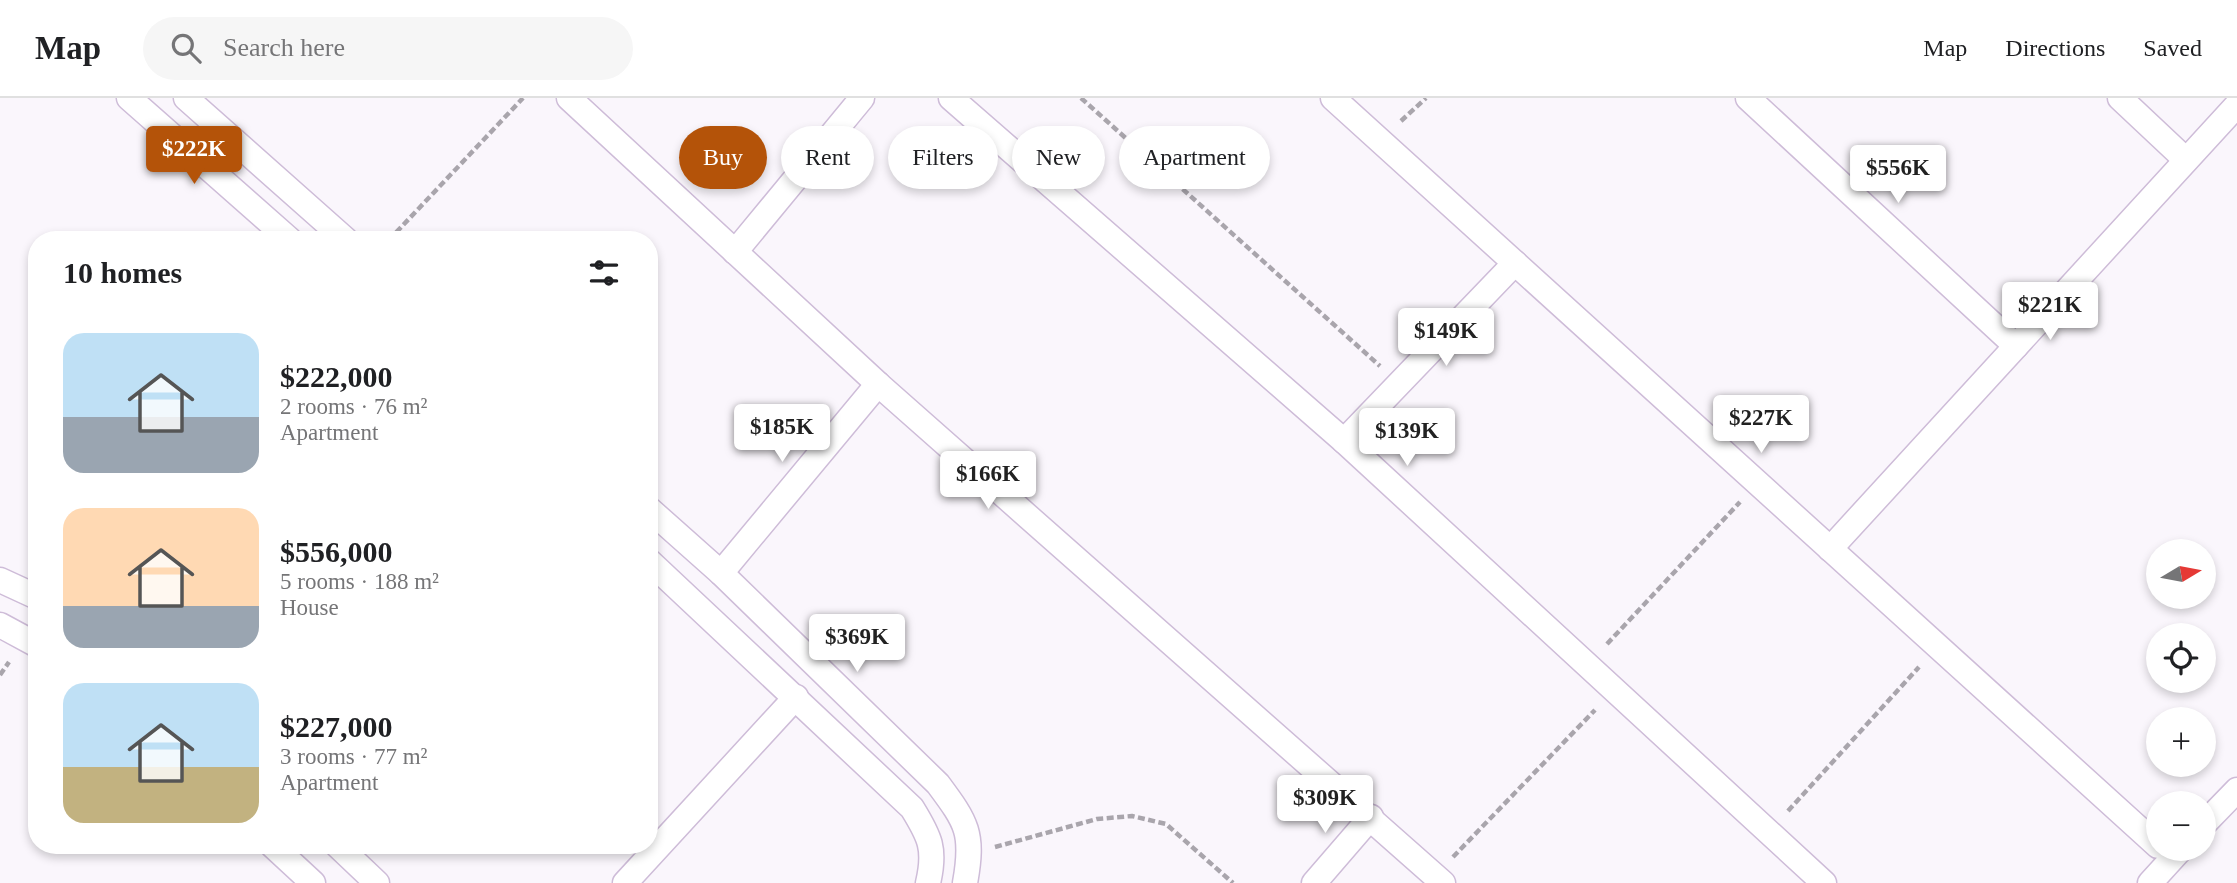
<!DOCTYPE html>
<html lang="en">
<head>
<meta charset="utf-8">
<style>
  :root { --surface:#fff; --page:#f6f6f6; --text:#202124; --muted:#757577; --line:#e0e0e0; --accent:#b45309 }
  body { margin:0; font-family:"Times New Roman",serif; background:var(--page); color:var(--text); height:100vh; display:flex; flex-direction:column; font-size:26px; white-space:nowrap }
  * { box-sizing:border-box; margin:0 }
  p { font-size:23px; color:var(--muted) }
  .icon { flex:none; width:38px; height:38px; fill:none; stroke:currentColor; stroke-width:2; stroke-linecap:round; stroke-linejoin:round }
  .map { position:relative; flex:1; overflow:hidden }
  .details { position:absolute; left:28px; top:133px; width:630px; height:623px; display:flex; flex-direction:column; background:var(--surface); border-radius:28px; box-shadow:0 4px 10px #0003 }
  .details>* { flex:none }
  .top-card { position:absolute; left:679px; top:28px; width:665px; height:63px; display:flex; gap:14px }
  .needle { width:46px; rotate:80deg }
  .tools { position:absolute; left:2146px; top:441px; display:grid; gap:14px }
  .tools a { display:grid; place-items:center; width:70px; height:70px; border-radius:50%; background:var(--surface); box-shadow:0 4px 10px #0003; font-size:35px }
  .price { position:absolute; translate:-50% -60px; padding:0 16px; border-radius:7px; background:#fff; color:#222; font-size:23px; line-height:46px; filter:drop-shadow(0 2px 4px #0008) }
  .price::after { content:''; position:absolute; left:50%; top:42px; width:21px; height:16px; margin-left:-10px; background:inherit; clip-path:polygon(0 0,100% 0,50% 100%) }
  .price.selected { background:var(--accent); color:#fff }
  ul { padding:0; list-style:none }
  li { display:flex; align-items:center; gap:21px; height:175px; padding:0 35px }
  li span { display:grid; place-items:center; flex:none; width:196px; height:140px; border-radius:21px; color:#555 }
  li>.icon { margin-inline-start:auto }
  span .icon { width:84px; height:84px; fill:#fffc; stroke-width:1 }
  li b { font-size:30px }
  h2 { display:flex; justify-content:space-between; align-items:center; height:84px; padding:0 35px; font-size:30px }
  .pill { padding:0 24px; border-radius:32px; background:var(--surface); box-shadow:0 4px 10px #0003; font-size:24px; line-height:63px }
  .pill.selected { background:var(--accent); color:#fff }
  header { display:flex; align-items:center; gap:42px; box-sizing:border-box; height:98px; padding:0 35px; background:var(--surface); border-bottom:2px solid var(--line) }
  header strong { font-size:33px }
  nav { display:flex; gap:38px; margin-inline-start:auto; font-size:24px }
  .search { width:490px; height:63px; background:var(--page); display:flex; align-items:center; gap:18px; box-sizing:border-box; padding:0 24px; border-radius:38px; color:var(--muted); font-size:26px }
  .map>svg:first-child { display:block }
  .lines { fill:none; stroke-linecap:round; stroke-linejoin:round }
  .street-casing { stroke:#cebcd8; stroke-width:27 }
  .path { stroke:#a9a5ac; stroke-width:4.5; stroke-dasharray:7 3.5; stroke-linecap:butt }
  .street { stroke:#fff; stroke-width:24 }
</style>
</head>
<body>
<header>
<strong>Map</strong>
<div class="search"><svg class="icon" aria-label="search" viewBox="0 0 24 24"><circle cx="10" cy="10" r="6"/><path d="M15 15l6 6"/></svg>Search here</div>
<nav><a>Map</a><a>Directions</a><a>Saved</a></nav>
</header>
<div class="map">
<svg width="2237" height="785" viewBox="0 0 2237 785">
  <rect width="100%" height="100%" fill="#faf6fc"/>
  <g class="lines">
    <!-- street casing -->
    <g class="street-casing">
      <g id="street">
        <polyline points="129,0 290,142"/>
        <polyline points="186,0 346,142"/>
        <polyline points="569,0 878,286 1443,785"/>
        <polyline points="951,0 1344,343 1824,785"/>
        <polyline points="1333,0 2158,748"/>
        <polyline points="1748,0 2016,248"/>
        <polyline points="2120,0 2186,62"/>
        <polyline points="735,154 862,0"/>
        <polyline points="1344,343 1515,165"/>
        <path d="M 649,411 L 721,475 L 938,686 C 967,725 974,735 965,785"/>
        <polyline points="1830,451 2237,7"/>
        <path d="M 649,463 L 912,710 C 930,739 936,751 928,785"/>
        <polyline points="721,475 878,286"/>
        <polyline points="0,482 37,499"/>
        <polyline points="0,527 37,547"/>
        <polyline points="2203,727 2237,692"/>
        <polyline points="272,747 313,785"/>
        <polyline points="337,747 377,785"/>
        <polyline points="625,785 796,599"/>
        <polyline points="1314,785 1371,719"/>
        <polyline points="2150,785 2181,751"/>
      </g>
    </g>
    <!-- path -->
    <g class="path">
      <polyline points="1081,0 1380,268"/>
      <polyline points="1401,23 1426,0"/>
      <polyline points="389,142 523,0"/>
      <polyline points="1607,546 1740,404"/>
      <polyline points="0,577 9,564"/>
      <polyline points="1788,713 1919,569"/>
      <polyline points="995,749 1097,721 1132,718 1166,726 1233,785"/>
      <polyline points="1453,759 1595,612"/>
    </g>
    <!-- street -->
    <use href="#street" class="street"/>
  </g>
</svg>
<div class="tools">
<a><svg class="needle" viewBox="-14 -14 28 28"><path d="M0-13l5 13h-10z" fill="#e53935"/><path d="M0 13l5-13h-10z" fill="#757577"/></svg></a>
<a><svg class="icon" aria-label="locate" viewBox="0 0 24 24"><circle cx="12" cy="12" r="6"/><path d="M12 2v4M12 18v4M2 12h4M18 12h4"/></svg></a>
<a>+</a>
<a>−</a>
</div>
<b class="price selected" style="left:194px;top:88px">$222K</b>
<b class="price" style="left:1898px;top:107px">$556K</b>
<b class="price" style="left:2050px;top:244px">$221K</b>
<b class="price" style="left:1446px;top:270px">$149K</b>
<b class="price" style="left:1761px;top:357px">$227K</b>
<b class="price" style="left:782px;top:366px">$185K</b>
<b class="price" style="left:1407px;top:370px">$139K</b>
<b class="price" style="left:988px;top:413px">$166K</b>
<b class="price" style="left:857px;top:576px">$369K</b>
<b class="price" style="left:1325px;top:737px">$309K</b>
<div class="top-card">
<a class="pill selected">Buy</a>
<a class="pill">Rent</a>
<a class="pill">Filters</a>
<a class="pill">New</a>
<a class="pill">Apartment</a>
</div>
<section class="details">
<h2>10 homes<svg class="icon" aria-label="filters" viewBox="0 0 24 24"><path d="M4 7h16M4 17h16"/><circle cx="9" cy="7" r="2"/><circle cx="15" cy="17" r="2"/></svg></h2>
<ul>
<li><span style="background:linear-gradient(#bfe0f5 60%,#9aa5b1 0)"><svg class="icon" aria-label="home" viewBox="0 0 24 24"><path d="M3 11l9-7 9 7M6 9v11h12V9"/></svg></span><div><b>$222,000</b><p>2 rooms · 76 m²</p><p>Apartment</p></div></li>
<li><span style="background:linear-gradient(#ffd9b3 70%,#9aa5b1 0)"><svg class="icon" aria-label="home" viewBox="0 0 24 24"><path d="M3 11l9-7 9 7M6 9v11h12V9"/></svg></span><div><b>$556,000</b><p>5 rooms · 188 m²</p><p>House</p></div></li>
<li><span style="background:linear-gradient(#bfe0f5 60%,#c2b280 0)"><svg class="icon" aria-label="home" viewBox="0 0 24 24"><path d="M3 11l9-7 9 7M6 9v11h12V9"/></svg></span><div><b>$227,000</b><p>3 rooms · 77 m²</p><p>Apartment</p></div></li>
</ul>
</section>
</div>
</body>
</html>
